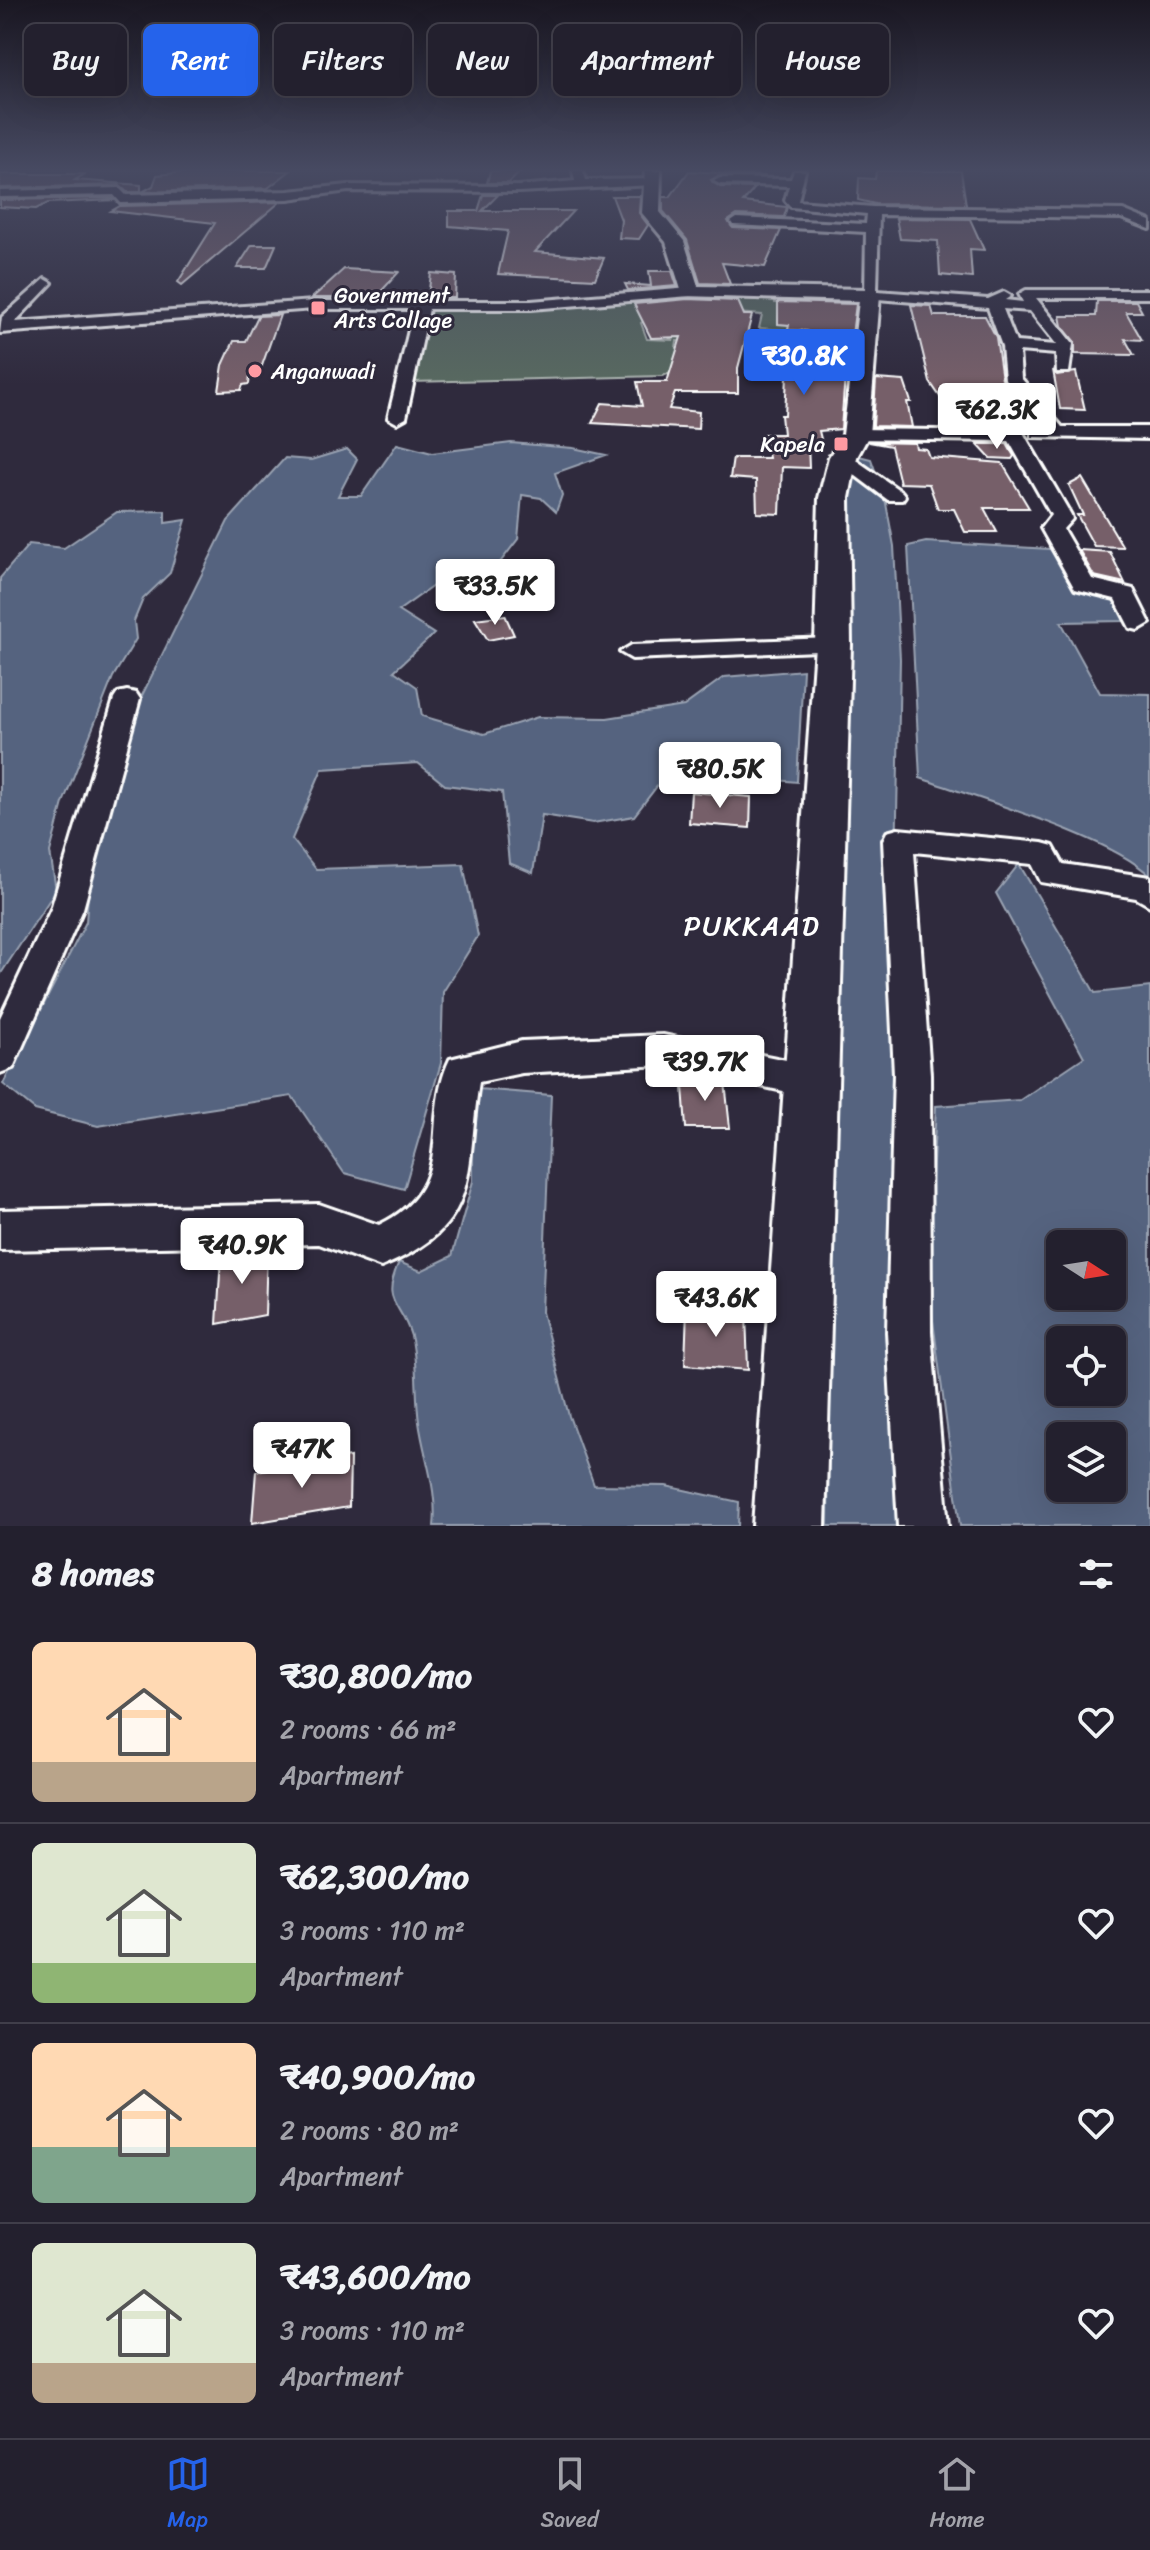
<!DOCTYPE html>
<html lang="en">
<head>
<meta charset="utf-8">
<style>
  :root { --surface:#23202e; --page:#2f2d3a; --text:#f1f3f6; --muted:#a3a3aa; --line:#403e4a; --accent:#2563eb }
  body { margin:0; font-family:Sriracha,sans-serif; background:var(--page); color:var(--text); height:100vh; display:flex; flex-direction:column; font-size:30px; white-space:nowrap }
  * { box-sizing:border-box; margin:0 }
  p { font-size:26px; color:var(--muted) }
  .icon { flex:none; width:44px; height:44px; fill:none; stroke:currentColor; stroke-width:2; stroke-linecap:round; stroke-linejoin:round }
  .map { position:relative; height:1526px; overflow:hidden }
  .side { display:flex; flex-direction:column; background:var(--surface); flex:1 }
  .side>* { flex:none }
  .hud { position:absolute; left:24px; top:24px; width:1102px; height:72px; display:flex; gap:16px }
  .needle { width:52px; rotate:102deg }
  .buttons { position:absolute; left:1046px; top:1230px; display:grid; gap:16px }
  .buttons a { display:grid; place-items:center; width:80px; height:80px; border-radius:12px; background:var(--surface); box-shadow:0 8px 32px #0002,0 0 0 2px var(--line); font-size:40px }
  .price { position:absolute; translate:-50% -68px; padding:0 18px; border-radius:8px; background:#fff; color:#222; font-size:26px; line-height:52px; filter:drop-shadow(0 2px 4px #0008) }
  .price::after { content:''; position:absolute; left:50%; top:48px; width:24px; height:18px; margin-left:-12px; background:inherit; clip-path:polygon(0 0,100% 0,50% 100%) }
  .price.selected { background:var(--accent); color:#fff }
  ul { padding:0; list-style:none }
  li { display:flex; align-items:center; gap:24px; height:200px; padding:0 32px }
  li+li { border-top:2px solid var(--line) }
  li span { display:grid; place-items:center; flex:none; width:224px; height:160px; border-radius:12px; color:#555 }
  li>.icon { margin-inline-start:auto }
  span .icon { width:96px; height:96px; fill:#fffc; stroke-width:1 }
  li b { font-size:34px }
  h2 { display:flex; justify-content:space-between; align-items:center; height:96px; padding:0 32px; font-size:34px }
  .chip { padding:0 28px; border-radius:12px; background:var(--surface); box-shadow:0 8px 32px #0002,0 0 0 2px var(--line); font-size:28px; line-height:72px }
  .chip.selected { background:var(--accent); color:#fff }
  .tabs { display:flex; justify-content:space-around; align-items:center; height:112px; border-top:2px solid var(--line); background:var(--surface); font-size:22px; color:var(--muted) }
  .tabs a { display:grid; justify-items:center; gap:4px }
  .tabs .selected { color:var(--accent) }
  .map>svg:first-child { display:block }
  .green { fill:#586961; stroke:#acb4b0; stroke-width:2 }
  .water { fill:#55647f; stroke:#99a2b2; stroke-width:2; fill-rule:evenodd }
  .building { fill:#765e69; stroke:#fff; stroke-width:2 }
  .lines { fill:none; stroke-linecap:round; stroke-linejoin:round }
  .street-casing { stroke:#fff; stroke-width:6 }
  .secondary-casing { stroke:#fff; stroke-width:6 }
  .street { fill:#2f2a3d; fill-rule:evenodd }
  .secondary { fill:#2f2a3d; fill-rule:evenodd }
  .poi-dot { fill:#ff9aa2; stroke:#2f2a3d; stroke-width:3 }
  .labels { text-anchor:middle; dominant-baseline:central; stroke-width:6; stroke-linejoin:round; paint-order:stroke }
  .far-poi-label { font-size:22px; fill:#fff; stroke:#2f2a3d; text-anchor:start }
  .neighbourhood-label { font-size:28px; letter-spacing:2px; fill:#fff; stroke:#2f2a3d }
</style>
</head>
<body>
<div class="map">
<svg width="1150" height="1526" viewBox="0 0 1150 1526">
  <rect width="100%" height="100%" fill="#2f2a3d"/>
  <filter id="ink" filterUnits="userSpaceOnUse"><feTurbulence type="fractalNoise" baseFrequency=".0125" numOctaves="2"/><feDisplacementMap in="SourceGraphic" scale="16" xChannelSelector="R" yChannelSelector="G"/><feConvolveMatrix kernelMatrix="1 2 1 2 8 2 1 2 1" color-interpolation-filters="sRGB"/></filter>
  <g filter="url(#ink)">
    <!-- green -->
    <g class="green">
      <polygon points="692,297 775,298 775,303 792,303 788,330 759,328 762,315 699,310"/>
      <polygon points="646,301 647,320 641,323 647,339 674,340 668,337 690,330 748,335 747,344 677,341 676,348 739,351 662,376 410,382 421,309 538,309"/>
    </g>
    <!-- water -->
    <g class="water">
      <polygon points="511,443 573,448 606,455 555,473 562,495 556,512 541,498 522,495 518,539 481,587 457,569 398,611 434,634 394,671 417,687 422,716 484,734 538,717 607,718 684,706 724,677 803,670 797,782 708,774 678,759 634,816 593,823 542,815 533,873 509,863 502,792 445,785 418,763 322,769 292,839 316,869 463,864 478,936 443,992 441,1063 404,1189 344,1173 292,1096 98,1126 35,1110 3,1084 86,922 91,855 121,738 228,521 285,458 311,460 347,449 357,459 338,496 361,496 397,444 432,453"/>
      <polygon points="859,456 871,459 885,498 894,546 900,659 894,971 899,1205 897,1526 828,1526 832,1103 850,733 847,494"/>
      <polygon points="165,511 165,523 186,520 170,573 143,599 134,621 136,639 113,677 63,803 50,852 56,890 0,975 0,578 29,544 64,548 117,512"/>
      <path d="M 926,542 L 1050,549 L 1079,592 L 1116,592 L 1125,621 L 1061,622 L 1100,693 L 1150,694 L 1150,876 C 1112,837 976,798 920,778 L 908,546 Z"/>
      <path d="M 1019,864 L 1095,993 L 1150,987 L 1150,1526 L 960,1526 L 927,1275 L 936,1106 L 1020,1100 L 1084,1057 L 996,893 ZM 1060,1244 L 1112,1244 L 1112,1296 L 1060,1296 ZM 1060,1340 L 1112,1340 L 1112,1392 L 1060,1392 ZM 1060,1436 L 1112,1436 L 1112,1488 L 1060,1488 Z"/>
      <path d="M 478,1089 L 551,1095 L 542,1312 L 569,1416 L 594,1485 L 666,1486 L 739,1502 L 738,1526 L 434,1526 C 438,1490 424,1458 419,1422 C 415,1395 418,1362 411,1336 C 401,1301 380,1304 399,1262 L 421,1271 L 452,1256 L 473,1181 L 473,1116 Z"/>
    </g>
    <!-- building -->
    <g class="building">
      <polygon points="194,171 290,171 268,188 142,192 153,186 157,175"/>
      <polygon points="490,171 521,171 509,183 487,183"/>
      <polygon points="689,171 766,176 720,175 711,180 720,187 755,188 743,202 787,207 784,217 737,215 728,221 733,228 781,230 765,267 722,263 730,284 700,283 687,240 663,211 663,197 670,197"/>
      <polygon points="876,171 961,171 966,205 875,204 858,200 859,178 875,179"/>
      <polygon points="0,174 85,174 75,180 141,185 141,192 127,192 119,185 0,188"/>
      <polygon points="483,195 498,195 482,211 573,211 535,252 604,258 595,279 498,274 508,231 449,226 449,211 478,211"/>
      <polygon points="612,196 640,196 639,213 648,225 639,239 619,238 621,220"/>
      <polygon points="113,198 115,200 48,203 36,209 0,207 0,200"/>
      <polygon points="280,202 182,285 178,282 215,223 111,211 120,206"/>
      <polygon points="896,218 970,219 984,250 970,249 972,278 940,275 938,241 900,239"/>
      <polygon points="252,245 276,245 266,268 237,268"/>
      <polygon points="344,269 399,272 375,298 312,298"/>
      <polygon points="649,271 672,271 677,286 628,290 625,284 651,286"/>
      <polygon points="431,273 456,275 455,298 428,298"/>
      <polygon points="688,299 738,301 744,315 752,315 738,368 738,393 675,393 669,409 699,412 698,429 592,423 602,403 642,406 637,382 667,382 681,337 651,338 634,304"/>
      <polygon points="1097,301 1136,301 1142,312 1126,312 1142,340 1125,339 1134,355 1075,354 1075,342 1062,326 1060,316 1096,316"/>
      <polygon points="778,302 856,304 852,335 848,335 841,429 819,431 822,443 808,443 809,468 782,467 780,514 757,513 756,480 730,478 733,458 769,458 764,434 783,434 781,415 785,415 787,376 793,376 807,331 788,330 789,325 778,324"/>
      <polygon points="911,305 931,306 934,316 985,316 996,337 1002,379 1015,403 985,401 1011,428 962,427 956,420 930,382"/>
      <polygon points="280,315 259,374 250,375 249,384 243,385 241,390 219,391 223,365 234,341 246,341 258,316"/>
      <polygon points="1053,370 1057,375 1076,372 1085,410 1060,409"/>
      <polygon points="876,379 904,381 911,402 907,402 912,427 873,426"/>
      <polygon points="869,442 915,443 916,448 926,449 929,457 1002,463 1029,508 984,508 997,532 965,532 954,509 938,509 929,484 900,483 891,446"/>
      <polygon points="977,444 1007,444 1014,456 1012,459 990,458"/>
      <polygon points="1082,478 1123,547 1094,546 1077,515 1083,515 1069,485"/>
      <polygon points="1079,550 1110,552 1125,583 1094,576"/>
      <polygon points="505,615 514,635 488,640 475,619"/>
      <polygon points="691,792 751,797 750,828 689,823"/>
      <polygon points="682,1072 725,1082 730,1128 686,1128"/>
      <polygon points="267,1249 265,1315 217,1324 221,1257"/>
      <polygon points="687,1308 746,1313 748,1370 685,1365"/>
      <polygon points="350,1457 349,1507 252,1523 256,1471"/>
    </g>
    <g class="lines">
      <!-- street casing -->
      <g class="street-casing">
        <g id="street">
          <polygon points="573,171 583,171 586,180 653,179 659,182 653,185 518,192 348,191 288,199 121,203 114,195 0,197 0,191 119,188 126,195 288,191 348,185 518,186 575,181"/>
          <path d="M 794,171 L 805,171 L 798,201 L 873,207 L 1123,210 L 1150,221 L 1150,229 L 1121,218 L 879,215 L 877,291 L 988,299 L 1004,292 L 1011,296 L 1005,300 L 1023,302 L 1019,294 L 1026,290 L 1150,290 L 1150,298 L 1036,298 L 1073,344 L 1069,372 L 1057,372 L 1056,354 L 1019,351 L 1021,378 L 1062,427 L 1150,427 L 1150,439 L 1032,437 L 1032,429 L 1043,427 L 1005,379 L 1002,346 L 988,308 L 865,298 L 866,232 L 733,225 L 731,222 L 737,218 L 866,224 L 867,214 L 791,207 L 785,200 L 789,186 L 720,184 L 714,181 L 720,178 L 791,179 ZM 1003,309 L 1030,311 L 1057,345 L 1016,342 Z"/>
          <polygon points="45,279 52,283 15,322 314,301 531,301 690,288 697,292 690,296 531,309 429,309 406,418 397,423 388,418 414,309 314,309 0,333 2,317"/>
          <polygon points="856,429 1022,431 1071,515 1072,519 1063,529 1092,579 1133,589 1150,623 1138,630 1130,628 1115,599 1075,589 1041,528 1051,515 1009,441 849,439 847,435"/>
          <polygon points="843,451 902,492 905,496 902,500 888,500 836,461 833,457"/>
          <polygon points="833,638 845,645 842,650 632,659 620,652 632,645"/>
          <polygon points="127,691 136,693 140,699 83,909 13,1068 0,1073 0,1018 51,909 114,699 118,693"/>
          <polygon points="898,829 1042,843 1053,846 1063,864 1150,877 1150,906 1136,898 1041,882 1032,864 914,852 930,1074 931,1332 948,1526 898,1526 887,1332 894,1074 883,840 887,832"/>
          <path d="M 663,1035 L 811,1065 L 824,1070 L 830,1081 L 824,1092 L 811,1097 L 663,1065 L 522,1073 L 479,1082 C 464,1175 484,1225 381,1267 L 319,1244 L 0,1250 L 0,1210 L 319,1204 L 379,1225 C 460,1186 419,1123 450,1059 L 522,1041 Z"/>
        </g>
      </g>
      <!-- secondary casing -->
      <g class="secondary-casing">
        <polygon id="secondary" points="645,171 661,171 660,212 684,241 698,286 870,289 880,295 869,435 857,457 849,498 851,645 825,1526 753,1526 815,645 819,498 829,457 843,435 859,301 683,296 666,242 642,213"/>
      </g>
      <!-- street -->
      <use href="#street" class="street"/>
      <!-- secondary -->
      <use href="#secondary" class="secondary"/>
    </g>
  </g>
  <!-- sky -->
  <linearGradient id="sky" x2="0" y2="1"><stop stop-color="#1a1722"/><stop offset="0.44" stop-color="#474a62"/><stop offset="1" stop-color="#474a62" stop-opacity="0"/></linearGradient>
  <rect width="1150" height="385" fill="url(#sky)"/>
  <!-- markers -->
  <g class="poi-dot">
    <rect x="310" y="300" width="16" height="16" rx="4"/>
    <circle cx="255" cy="371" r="8"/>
    <rect x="833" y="436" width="16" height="16" rx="4"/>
  </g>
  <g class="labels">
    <!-- far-poi labels -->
    <g class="far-poi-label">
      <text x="334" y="295">Government<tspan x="334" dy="25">Arts Collage</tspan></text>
      <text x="271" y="371">Anganwadi</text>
      <text x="825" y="444" text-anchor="end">Kapela</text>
    </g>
    <!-- neighbourhood labels -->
    <g class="neighbourhood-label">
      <text x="752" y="925">PUKKAAD</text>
    </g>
  </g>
</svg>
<div class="buttons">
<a><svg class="needle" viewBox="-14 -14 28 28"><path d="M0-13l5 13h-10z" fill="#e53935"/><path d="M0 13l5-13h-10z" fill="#a3a3aa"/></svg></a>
<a><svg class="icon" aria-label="locate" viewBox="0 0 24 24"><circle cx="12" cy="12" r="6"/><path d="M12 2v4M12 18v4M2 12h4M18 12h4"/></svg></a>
<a><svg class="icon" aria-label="layers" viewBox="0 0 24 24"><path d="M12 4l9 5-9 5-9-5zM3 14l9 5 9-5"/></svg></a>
</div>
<b class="price selected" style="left:804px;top:397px">₹30.8K</b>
<b class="price" style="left:997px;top:451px">₹62.3K</b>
<b class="price" style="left:495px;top:627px">₹33.5K</b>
<b class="price" style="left:720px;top:810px">₹80.5K</b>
<b class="price" style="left:705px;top:1103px">₹39.7K</b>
<b class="price" style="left:242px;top:1286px">₹40.9K</b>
<b class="price" style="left:716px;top:1339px">₹43.6K</b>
<b class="price" style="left:302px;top:1490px">₹47K</b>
<div class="hud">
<a class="chip">Buy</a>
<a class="chip selected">Rent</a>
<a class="chip">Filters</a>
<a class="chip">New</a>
<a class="chip">Apartment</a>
<a class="chip">House</a>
</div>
</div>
<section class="side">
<h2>8 homes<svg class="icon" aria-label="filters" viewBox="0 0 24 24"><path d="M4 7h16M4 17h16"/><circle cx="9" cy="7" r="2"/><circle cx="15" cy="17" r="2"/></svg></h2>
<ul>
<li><span style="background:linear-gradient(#ffd9b3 75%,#b9a48a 0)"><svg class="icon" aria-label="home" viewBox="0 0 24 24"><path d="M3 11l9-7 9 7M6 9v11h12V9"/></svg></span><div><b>₹30,800/mo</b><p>2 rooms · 66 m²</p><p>Apartment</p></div><svg class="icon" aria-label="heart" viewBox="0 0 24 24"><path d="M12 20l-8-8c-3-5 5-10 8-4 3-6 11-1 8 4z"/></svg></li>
<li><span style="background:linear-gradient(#dfe7d0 75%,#8fb573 0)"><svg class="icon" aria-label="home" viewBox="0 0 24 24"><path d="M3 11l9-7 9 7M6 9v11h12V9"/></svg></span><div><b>₹62,300/mo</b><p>3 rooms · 110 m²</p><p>Apartment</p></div><svg class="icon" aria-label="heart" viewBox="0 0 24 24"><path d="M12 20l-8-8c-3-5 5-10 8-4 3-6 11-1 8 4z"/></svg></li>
<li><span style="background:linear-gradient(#ffd9b3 65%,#7fa58c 0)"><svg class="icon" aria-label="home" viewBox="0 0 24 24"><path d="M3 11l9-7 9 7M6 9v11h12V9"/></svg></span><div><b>₹40,900/mo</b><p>2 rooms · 80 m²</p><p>Apartment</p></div><svg class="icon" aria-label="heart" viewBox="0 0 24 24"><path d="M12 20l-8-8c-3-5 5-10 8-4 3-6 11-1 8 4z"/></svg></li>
<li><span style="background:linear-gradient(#dfe7d0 75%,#b9a48a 0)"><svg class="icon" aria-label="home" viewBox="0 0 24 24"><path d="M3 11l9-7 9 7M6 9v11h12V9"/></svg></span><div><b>₹43,600/mo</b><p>3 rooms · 110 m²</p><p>Apartment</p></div><svg class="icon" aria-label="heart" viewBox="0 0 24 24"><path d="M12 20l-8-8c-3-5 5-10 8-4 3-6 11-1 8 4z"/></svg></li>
</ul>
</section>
<nav class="tabs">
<a class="selected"><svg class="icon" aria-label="map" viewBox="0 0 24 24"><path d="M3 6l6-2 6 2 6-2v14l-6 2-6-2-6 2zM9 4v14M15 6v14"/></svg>Map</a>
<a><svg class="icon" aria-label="saved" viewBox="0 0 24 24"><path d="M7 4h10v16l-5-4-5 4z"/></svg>Saved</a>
<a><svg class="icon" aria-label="home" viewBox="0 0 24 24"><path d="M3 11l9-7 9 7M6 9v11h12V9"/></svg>Home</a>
</nav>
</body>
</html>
